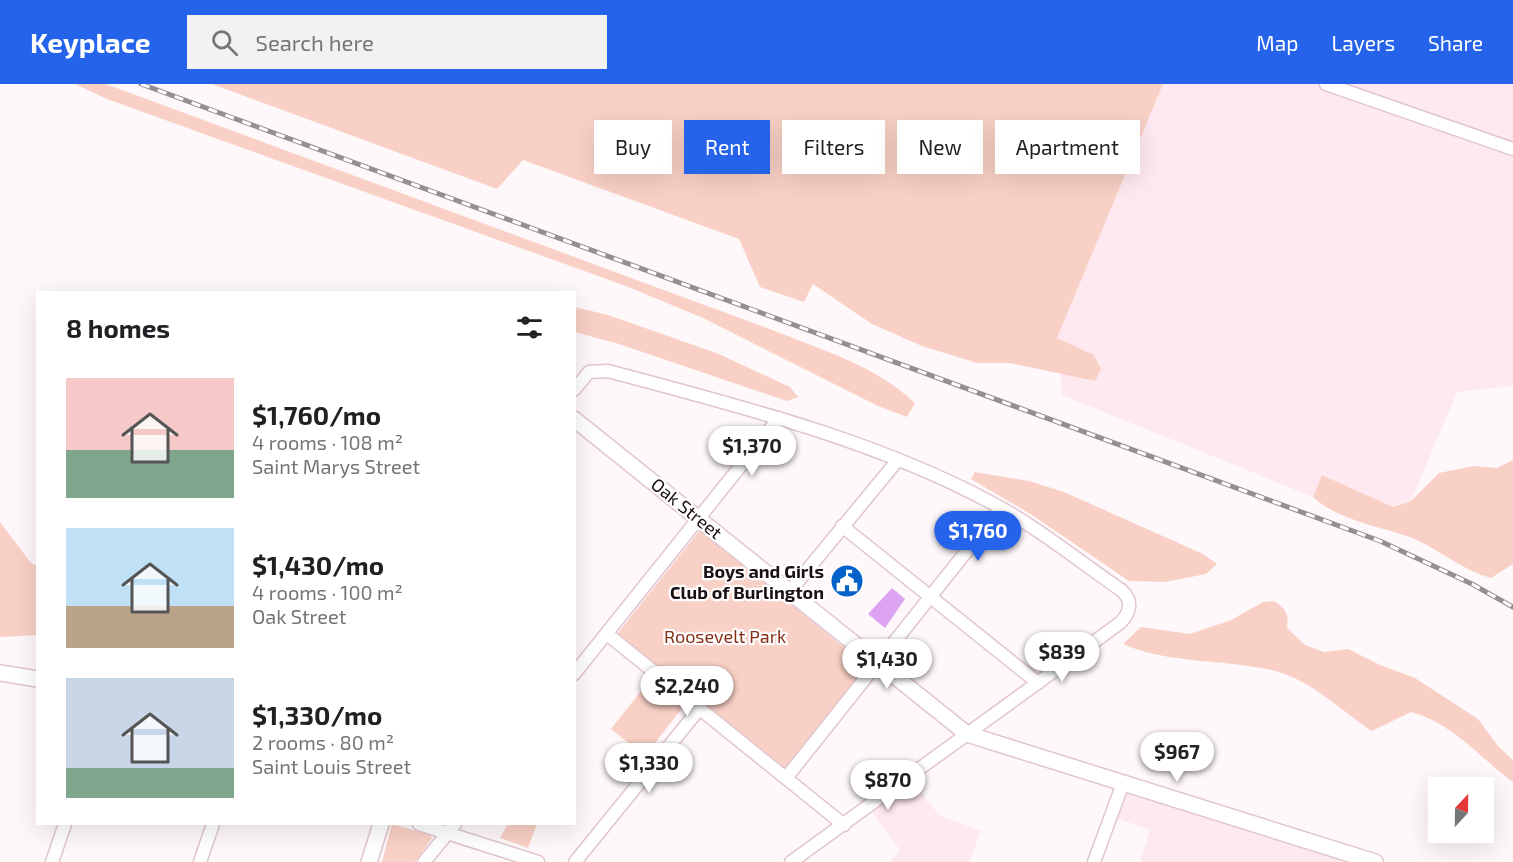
<!DOCTYPE html>
<html lang="en">
<head>
<meta charset="utf-8">
<style>
  :root { --surface:#fff; --page:#f2f2f2; --text:#202124; --muted:#757577; --accent:#2563eb }
  body { margin:0; font-family:"Exo 2",sans-serif; background:var(--page); color:var(--text); height:100vh; display:flex; flex-direction:column; font-size:22px; white-space:nowrap }
  * { box-sizing:border-box; margin:0 }
  p { font-size:20px; color:var(--muted) }
  .icon { flex:none; width:33px; height:33px; fill:none; stroke:currentColor; stroke-width:2; stroke-linecap:round; stroke-linejoin:round }
  .map { position:relative; flex:1; overflow:hidden }
  .panel { position:absolute; left:36px; top:207px; width:540px; height:534px; display:flex; flex-direction:column; background:var(--surface); border-radius:0px; box-shadow:0 6px 24px #0002 }
  .panel>* { flex:none }
  .top-card { position:absolute; left:594px; top:36px; width:570px; height:54px; display:flex; gap:12px }
  .needle { width:39px; rotate:22deg }
  .controls { position:absolute; left:1428px; top:693px; display:grid; gap:12px }
  .controls a { display:grid; place-items:center; width:66px; height:66px; border-radius:0px; background:var(--surface); box-shadow:0 6px 24px #0002; font-size:30px }
  .price { position:absolute; translate:-50% -51px; padding:0 14px; border-radius:21px; background:#fff; color:#222; font-size:20px; line-height:39px; filter:drop-shadow(0 2px 3px #0008) }
  .price::after { content:''; position:absolute; left:50%; top:36px; width:18px; height:14px; margin-left:-9px; background:inherit; clip-path:polygon(0 0,100% 0,50% 100%) }
  .price.on { background:var(--accent); color:#fff }
  ul { padding:0; list-style:none }
  li { display:flex; align-items:center; gap:18px; height:150px; padding:0 30px }
  li span { display:grid; place-items:center; flex:none; width:168px; height:120px; border-radius:0px; color:#555 }
  li>.icon { margin-inline-start:auto }
  span .icon { width:72px; height:72px; fill:#fffc; stroke-width:1 }
  li b { font-size:26px }
  h2 { display:flex; justify-content:space-between; align-items:center; height:72px; padding:0 30px; font-size:26px }
  .tag { padding:0 21px; border-radius:0px; background:var(--surface); box-shadow:0 6px 24px #0002; font-size:21px; line-height:54px }
  .tag.on { background:var(--accent); color:#fff }
  header { display:flex; align-items:center; gap:36px; box-sizing:border-box; height:84px; padding:0 30px; background:var(--accent); color:#fff }
  header strong { font-size:28px }
  nav { display:flex; gap:33px; margin-inline-start:auto; font-size:21px }
  .search { width:420px; height:54px; background:var(--page); display:flex; align-items:center; gap:15px; box-sizing:border-box; padding:0 21px; border-radius:0px; color:var(--muted); font-size:22px }
  .map>svg:first-child { display:block }
  .built { fill:#ffe9f0 }
  .green { fill:#f9d0c5 }
  .water { fill:#dca3f2 }
  .lines { fill:none; stroke-linecap:round; stroke-linejoin:round }
  .minor-casing { stroke:#e1c5ce; stroke-width:15 }
  .tertiary-casing { stroke:#e1c5ce; stroke-width:18 }
  .minor { stroke:#fff; stroke-width:12 }
  .tertiary { stroke:#fff; stroke-width:15 }
  .rail-casing { stroke:#968f92; stroke-width:5 }
  .rail { stroke:#fff; stroke-width:3; stroke-dasharray:9; stroke-linecap:butt }
  .labels { text-anchor:middle; dominant-baseline:central; stroke-width:4.5; stroke-linejoin:round; paint-order:stroke }
  .street-label { font-size:18px; fill:#1b1115; stroke:#fff }
  .poi-label { font-size:18px; font-weight:bold; fill:#1b1115; stroke:#fff; text-anchor:end }
  .park-label { font-size:18px; fill:#852e17; stroke:#fff }
</style>
</head>
<body>
<header>
<strong>Keyplace</strong>
<div class="search"><svg class="icon" aria-label="search" viewBox="0 0 24 24"><circle cx="10" cy="10" r="6"/><path d="M15 15l6 6"/></svg>Search here</div>
<nav><a>Map</a><a>Layers</a><a>Share</a></nav>
</header>
<div class="map">
<svg width="1513" height="778" viewBox="0 0 1513 778">
  <rect width="100%" height="100%" fill="#fef8fa"/>
  <!-- built -->
  <g class="built">
    <polygon points="1163,0 1513,0 1513,302 1457,308 1411,417 1393,423 1322,391 1313,413 1062,311 1057,254"/>
    <polygon points="913,698 939,731 981,747 969,778 890,778 900,766 872,728"/>
    <polygon points="1126,708 1338,776 1337,778 1140,778 1150,746 1116,734"/>
  </g>
  <!-- green -->
  <g class="green">
    <path d="M 75,0 L 106,0 L 780,249 C 828,268 877,283 915,319 L 907,333 L 878,322 L 703,234 L 626,202 L 107,15 Z"/>
    <polygon points="212,0 1163,0 1057,254 1094,271 1101,285 1095,297 1010,279 977,279 922,262 872,240 813,200 804,218 760,203 739,155 523,76 497,105"/>
    <polygon points="574,223 608,231 719,270 790,303 798,313 787,317 619,260 575,248"/>
    <path d="M 1513,376 L 1513,480 L 1491,494 C 1462,486 1439,465 1412,454 C 1380,442 1339,437 1313,413 L 1322,391 L 1393,423 L 1411,417 L 1439,389 L 1474,382 L 1497,384 Z"/>
    <polygon points="975,388 1029,397 1064,408 1203,470 1217,480 1206,490 1165,498 1129,497 1032,431 971,395"/>
    <polygon points="0,438 31,479 37,482 37,551 0,553"/>
    <polygon points="700,446 869,584 785,686 617,550"/>
    <path d="M 1274,517 C 1286,525 1289,530 1287,544 L 1305,561 L 1324,568 L 1348,565 L 1378,580 L 1415,594 L 1478,635 L 1498,662 L 1513,676 L 1513,698 C 1479,673 1454,640 1411,628 L 1372,647 C 1340,626 1309,594 1271,586 C 1222,575 1169,580 1123,560 L 1141,543 L 1190,550 L 1231,536 L 1263,518 Z"/>
    <polygon points="649,597 683,623 645,672 611,645"/>
    <polygon points="392,740 430,751 432,754 415,778 382,778"/>
    <polygon points="508,740 537,740 528,764 500,754"/>
  </g>
  <!-- water -->
  <polygon class="water" points="892,504 905,515 885,544 868,530"/>
  <g class="lines">
    <!-- minor casing -->
    <g class="minor-casing">
      <g id="minor">
        <polyline points="1326,0 1513,65"/>
        <path d="M 574,306 L 589,288 L 608,287 C 738,322 873,355 992,419 C 1037,443 1079,477 1121,506 C 1133,516 1131,528 1120,539 L 791,778"/>
        <polyline points="842,442 1038,599"/>
        <polyline points="790,507 897,377"/>
        <polyline points="607,550 844,741"/>
        <polyline points="574,590 779,334"/>
        <polyline points="786,694 1001,424"/>
        <polyline points="419,740 538,778"/>
        <polyline points="52,778 65,740"/>
        <polyline points="200,778 213,740"/>
        <polyline points="424,778 455,740"/>
        <polyline points="575,778 700,624"/>
        <polyline points="1094,778 1123,699"/>
      </g>
    </g>
    <!-- tertiary casing -->
    <g class="tertiary-casing">
      <g id="tertiary">
        <polyline points="574,335 967,650 1375,778"/>
        <polyline points="0,589 38,595"/>
        <polyline points="369,778 381,740"/>
      </g>
    </g>
    <!-- minor -->
    <use href="#minor" class="minor"/>
    <!-- tertiary -->
    <use href="#tertiary" class="tertiary"/>
    <!-- rail casing -->
    <g class="rail-casing">
      <polyline id="rail" points="141,0 1380,457 1472,500 1513,523"/>
    </g>
    <!-- rail -->
    <use href="#rail" class="rail"/>
  </g>
  <!-- icons -->
  <defs>
    <g id="civic-disc" transform="scale(1.725)"><circle r="9.5" fill="#0361c9" stroke="#fff"/><path d="M-.6-6.5H3V-4.5H.6V-3L4-1V1h2V6H-6V1h2V-1L-.6-3ZM-1.2 2.5V6h2.4V2.5Z" fill="#fff"/></g>
  </defs>
  <g fill-rule="evenodd">
    <use href="#civic-disc" x="847" y="497"/>
  </g>
  <g class="labels">
    <!-- street labels -->
    <g class="street-label">
      <text transform="translate(687 424) rotate(39)">Oak Street</text>
    </g>
    <!-- poi labels -->
    <g class="poi-label">
      <text x="824" y="487">Boys and Girls<tspan x="824" dy="21">Club of Burlington</tspan></text>
    </g>
    <!-- park labels -->
    <g class="park-label">
      <text x="725" y="552">Roosevelt Park</text>
    </g>
  </g>
</svg>
<div class="controls">
<a><svg class="needle" viewBox="-14 -14 28 28"><path d="M0-13l5 13h-10z" fill="#e53935"/><path d="M0 13l5-13h-10z" fill="#757577"/></svg></a>
</div>
<b class="price" style="left:752px;top:393px">$1,370</b>
<b class="price on" style="left:978px;top:478px">$1,760</b>
<b class="price" style="left:1062px;top:599px">$839</b>
<b class="price" style="left:887px;top:606px">$1,430</b>
<b class="price" style="left:687px;top:633px">$2,240</b>
<b class="price" style="left:1177px;top:699px">$967</b>
<b class="price" style="left:649px;top:710px">$1,330</b>
<b class="price" style="left:888px;top:727px">$870</b>
<div class="top-card">
<a class="tag">Buy</a>
<a class="tag on">Rent</a>
<a class="tag">Filters</a>
<a class="tag">New</a>
<a class="tag">Apartment</a>
</div>
<section class="panel">
<h2>8 homes<svg class="icon" aria-label="filters" viewBox="0 0 24 24"><path d="M4 7h16M4 17h16"/><circle cx="9" cy="7" r="2"/><circle cx="15" cy="17" r="2"/></svg></h2>
<ul>
<li><span style="background:linear-gradient(#f6c9c9 60%,#7fa58c 0)"><svg class="icon" aria-label="home" viewBox="0 0 24 24"><path d="M3 11l9-7 9 7M6 9v11h12V9"/></svg></span><div><b>$1,760/mo</b><p>4 rooms · 108 m²</p><p>Saint Marys Street</p></div></li>
<li><span style="background:linear-gradient(#bfe0f5 65%,#b9a48a 0)"><svg class="icon" aria-label="home" viewBox="0 0 24 24"><path d="M3 11l9-7 9 7M6 9v11h12V9"/></svg></span><div><b>$1,430/mo</b><p>4 rooms · 100 m²</p><p>Oak Street</p></div></li>
<li><span style="background:linear-gradient(#c9d6e8 75%,#7fa58c 0)"><svg class="icon" aria-label="home" viewBox="0 0 24 24"><path d="M3 11l9-7 9 7M6 9v11h12V9"/></svg></span><div><b>$1,330/mo</b><p>2 rooms · 80 m²</p><p>Saint Louis Street</p></div></li>
</ul>
</section>
</div>
</body>
</html>
